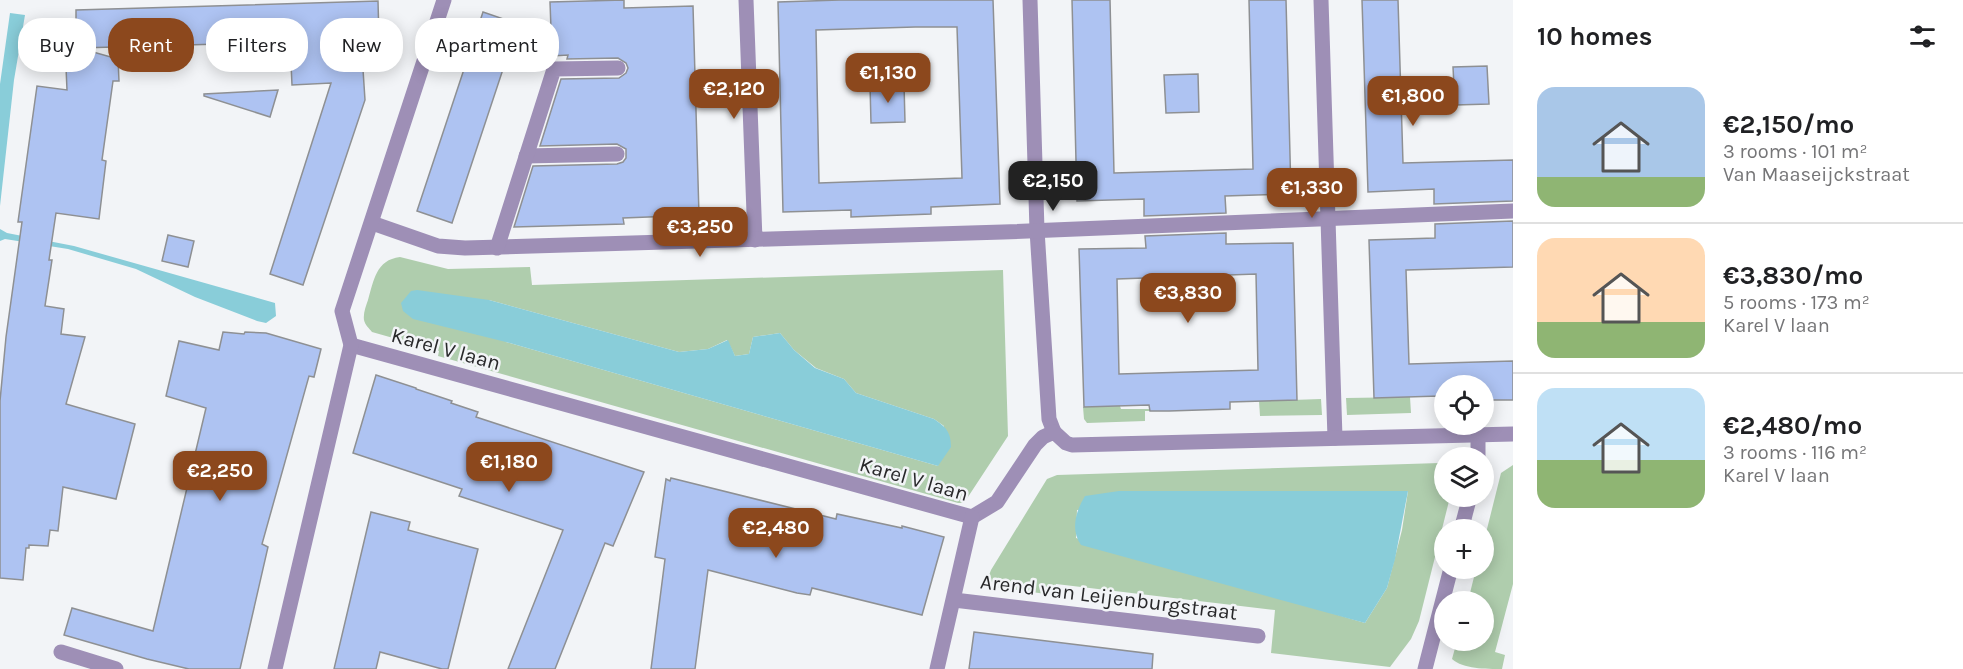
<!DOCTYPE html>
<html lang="en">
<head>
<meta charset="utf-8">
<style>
  :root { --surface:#fff; --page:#f2f2f2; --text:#202124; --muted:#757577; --line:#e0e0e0; --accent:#8c481d }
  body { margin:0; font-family:Karla,sans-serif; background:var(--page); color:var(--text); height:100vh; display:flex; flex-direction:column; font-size:22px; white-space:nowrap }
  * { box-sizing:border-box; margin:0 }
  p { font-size:20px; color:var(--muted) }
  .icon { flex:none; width:33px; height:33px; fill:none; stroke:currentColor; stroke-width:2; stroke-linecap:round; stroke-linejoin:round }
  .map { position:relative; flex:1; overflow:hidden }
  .side { display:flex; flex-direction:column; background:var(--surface); width:450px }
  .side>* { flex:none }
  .banner { position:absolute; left:18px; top:18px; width:570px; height:54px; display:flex; gap:12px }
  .fabs { position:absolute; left:1434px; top:375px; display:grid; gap:12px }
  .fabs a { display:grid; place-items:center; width:60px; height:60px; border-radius:50%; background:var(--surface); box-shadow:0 3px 15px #0003; font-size:30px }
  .price { position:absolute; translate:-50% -51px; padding:0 14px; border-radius:12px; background:var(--accent); color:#fff; font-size:20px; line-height:39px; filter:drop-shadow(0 2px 3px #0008) }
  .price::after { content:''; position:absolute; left:50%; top:36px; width:18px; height:14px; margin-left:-9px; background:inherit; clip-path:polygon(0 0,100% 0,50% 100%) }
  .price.selected { background:#222; color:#fff }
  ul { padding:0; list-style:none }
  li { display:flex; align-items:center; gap:18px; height:150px; padding:0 24px }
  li+li { border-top:2px solid var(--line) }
  li span { display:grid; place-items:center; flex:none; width:168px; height:120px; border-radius:18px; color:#555 }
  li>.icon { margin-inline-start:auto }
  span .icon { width:72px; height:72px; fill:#fffc; stroke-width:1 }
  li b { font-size:26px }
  h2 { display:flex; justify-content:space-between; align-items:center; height:72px; padding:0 24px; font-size:26px }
  .chip { padding:0 21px; border-radius:24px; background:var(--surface); box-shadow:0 3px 15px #0003; font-size:21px; line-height:54px }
  .chip.selected { background:var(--accent); color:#fff }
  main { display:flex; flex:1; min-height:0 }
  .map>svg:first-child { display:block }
  .green { fill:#afcdad; fill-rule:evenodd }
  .water { fill:#89cdd9 }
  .building { fill:#aec3f2; stroke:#8e9093; stroke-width:1.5; fill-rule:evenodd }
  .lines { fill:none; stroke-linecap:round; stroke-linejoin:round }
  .minor { stroke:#9e8fb6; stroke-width:15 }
  .labels { text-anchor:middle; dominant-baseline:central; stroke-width:5; stroke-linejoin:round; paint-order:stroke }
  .street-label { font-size:21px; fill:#28282a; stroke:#f2f4f7 }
</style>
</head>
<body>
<main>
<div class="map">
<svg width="1513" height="669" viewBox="0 0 1513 669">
  <rect width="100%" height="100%" fill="#f2f4f7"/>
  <!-- green -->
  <g class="green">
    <path d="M 400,257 L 448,269 L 530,267 L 532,285 L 1003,270 L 1008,436 L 964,503 L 958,503 L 438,356 L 439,351 L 372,332 C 369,328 365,325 364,320 C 363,313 366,306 368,300 C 374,280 376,260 400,257 ZM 489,300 L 679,352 L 708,349 L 727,340 L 735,356 L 749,354 L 753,337 L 780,333 L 794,350 L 816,368 L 844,379 L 856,393 L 934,419 L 944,426 L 938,466 L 506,342 Z"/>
    <polygon points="1410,397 1411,413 1347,415 1346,398"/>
    <polygon points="1321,399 1322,415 1260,416 1259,401"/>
    <polygon points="1120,406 1121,409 1150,409 1150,411 1145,411 1145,421 1087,423 1084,419 1083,407"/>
    <path d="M 1440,463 L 1444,475 L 1444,496 L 1450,497 L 1419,621 L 1411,639 L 1390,667 L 1271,653 L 1275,610 L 1056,584 L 1054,595 L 985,586 L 991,570 L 1047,479 L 1057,475 ZM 1408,491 L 1402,530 L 1387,588 L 1365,623 L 1076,538 L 1077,510 Z"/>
    <path d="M 1513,465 L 1513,584 L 1495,652 L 1505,655 L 1502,669 C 1486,669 1463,669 1452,659 L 1457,641 L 1484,640 L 1484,602 L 1468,601 L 1476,569 L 1484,568 L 1484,541 L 1501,473 Z"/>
  </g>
  <!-- water -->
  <g class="water">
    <polygon points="10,13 25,15 14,80 0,206 0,84"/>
    <polygon points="0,229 7,233 74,246 275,303 276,316 266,323 257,321 195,297 136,269 68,249 5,239 0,241"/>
    <path d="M 417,290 L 489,300 L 679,352 L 708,349 L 728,340 L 735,356 L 749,354 L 753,337 L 780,333 L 794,350 L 815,368 L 844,379 L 856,393 L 934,419 C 946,427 951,432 951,447 L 938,466 L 506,342 L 413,319 L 403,311 L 401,303 L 411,291 Z"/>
    <path d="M 1119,491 L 1408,491 L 1395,559 L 1387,588 L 1365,623 L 1081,545 C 1070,529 1076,511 1085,496 Z"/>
  </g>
  <!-- building -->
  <g class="building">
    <polygon points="624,0 624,8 693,6 699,215 623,218 624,224 514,227 533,166 617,164 623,162 626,158 626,149 617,144 540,146 561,79 619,78 626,73 628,68 626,63 618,58 567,59 568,55 552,56 550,2"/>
    <path d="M 840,0 L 993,0 L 1000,204 L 931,207 L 931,214 L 876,216 L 851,217 L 851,210 L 783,212 L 778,2 ZM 915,27 L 957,27 L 962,178 L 819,183 L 816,30 Z"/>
    <polygon points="1072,0 1110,0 1114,173 1253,169 1249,0 1286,0 1291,194 1225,196 1226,213 1144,216 1144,199 1077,201"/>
    <polygon points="1362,0 1398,0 1403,163 1513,160 1513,201 1434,204 1434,189 1368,192"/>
    <polygon points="378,1 379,39 361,39 365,100 303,285 270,274 331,83 292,85 290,42 79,48 118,59 119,81 113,81 102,160 106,161 99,219 56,213 49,260 52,260 45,306 64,309 61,334 85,337 66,404 135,424 116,499 63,487 58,531 50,530 48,546 29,545 29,548 26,548 23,580 0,578 0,401 6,337 22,222 18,222 37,86 67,90 64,22 76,21 76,10"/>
    <polygon points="483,12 518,24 452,223 417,211"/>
    <polygon points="1487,66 1489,104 1455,105 1453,67"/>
    <polygon points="1198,74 1199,112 1166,113 1164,75"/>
    <polygon points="904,84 905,122 871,123 870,85"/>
    <polygon points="278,90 270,117 204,96 204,94"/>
    <polygon points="1513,221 1513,267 1406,270 1409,364 1513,361 1513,400 1484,400 1484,386 1444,386 1444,400 1440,400 1439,396 1374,398 1369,240 1435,238 1435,224"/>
    <path d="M 1226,233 L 1226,244 L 1293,243 L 1297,400 L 1230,402 L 1230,409 L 1169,411 L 1150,411 L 1149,405 L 1084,407 L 1079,249 L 1146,248 L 1145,236 ZM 1256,274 L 1258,370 L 1119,374 L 1117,279 Z"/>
    <polygon points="168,235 194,241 188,267 162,261"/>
    <polygon points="223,332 244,334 245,332 266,333 321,349 314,377 309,376 262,544 268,547 240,669 189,669 147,659 64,635 72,608 153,631 206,408 166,396 179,341 219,350"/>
    <polygon points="376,375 416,388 416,389 452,401 451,403 478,412 476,417 644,472 613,546 605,543 555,669 508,669 563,530 459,496 462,489 353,453"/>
    <polygon points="671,478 836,519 837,514 902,528 902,526 944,537 922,615 812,588 810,595 797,593 708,570 695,669 651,669 665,559 655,557 666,479 670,481"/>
    <polygon points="371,512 410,522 408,530 478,549 448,669 442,669 380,652 376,669 334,669"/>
    <polygon points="974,632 1153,654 1152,669 969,669"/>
  </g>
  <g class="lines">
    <!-- minor -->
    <g class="minor">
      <polyline points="746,0 755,240"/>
      <polyline points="1030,0 1037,230 1049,419 1054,432"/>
      <polyline points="1321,0 1335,438"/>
      <polyline points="526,156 617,154"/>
      <polyline points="372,223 438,246 465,248 1003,232 1513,211"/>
      <polyline points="497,248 554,69 618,68"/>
      <polyline points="351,345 972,517 997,502 1035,445 1043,437 1054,432 1066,443 1072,445 1513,434"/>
      <polyline points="1478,458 1478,434"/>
      <polyline points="1461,530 1470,496"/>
      <polyline points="954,600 1258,636"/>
      <polyline points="61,652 116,669"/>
      <polyline points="275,669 351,345 342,311 444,0"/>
      <polyline points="937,669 972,517"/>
      <polyline points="1425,669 1451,568"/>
    </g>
  </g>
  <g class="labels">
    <!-- street labels -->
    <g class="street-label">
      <text transform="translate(446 349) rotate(15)">Karel V laan</text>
      <text transform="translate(914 479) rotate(16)">Karel V laan</text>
      <text transform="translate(1109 597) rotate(7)">Arend van Leijenburgstraat</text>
    </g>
  </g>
</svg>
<div class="fabs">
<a><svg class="icon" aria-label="locate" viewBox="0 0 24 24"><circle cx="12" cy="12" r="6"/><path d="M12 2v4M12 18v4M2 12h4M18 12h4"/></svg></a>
<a><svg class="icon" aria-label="layers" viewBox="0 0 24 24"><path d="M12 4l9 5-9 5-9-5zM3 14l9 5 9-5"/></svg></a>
<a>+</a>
<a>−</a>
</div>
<b class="price" style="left:888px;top:104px">€1,130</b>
<b class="price" style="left:734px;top:120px">€2,120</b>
<b class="price" style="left:1413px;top:127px">€1,800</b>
<b class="price selected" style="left:1053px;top:212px">€2,150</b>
<b class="price" style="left:1312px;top:219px">€1,330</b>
<b class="price" style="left:700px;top:258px">€3,250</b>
<b class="price" style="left:1188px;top:324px">€3,830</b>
<b class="price" style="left:509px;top:493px">€1,180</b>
<b class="price" style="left:220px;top:502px">€2,250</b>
<b class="price" style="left:776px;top:559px">€2,480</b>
<div class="banner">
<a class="chip">Buy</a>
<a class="chip selected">Rent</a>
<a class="chip">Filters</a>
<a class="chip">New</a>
<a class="chip">Apartment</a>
</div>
</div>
<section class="side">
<h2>10 homes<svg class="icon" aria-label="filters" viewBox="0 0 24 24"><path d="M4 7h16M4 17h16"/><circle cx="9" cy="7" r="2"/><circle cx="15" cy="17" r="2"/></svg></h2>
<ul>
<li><span style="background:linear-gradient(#a9c7e8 75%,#8fb573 0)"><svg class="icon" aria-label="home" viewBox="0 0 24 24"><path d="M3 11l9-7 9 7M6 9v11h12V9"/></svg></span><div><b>€2,150/mo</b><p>3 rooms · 101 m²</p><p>Van Maaseijckstraat</p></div></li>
<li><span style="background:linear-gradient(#ffd9b3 70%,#8fb573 0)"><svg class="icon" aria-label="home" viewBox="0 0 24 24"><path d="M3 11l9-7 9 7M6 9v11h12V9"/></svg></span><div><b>€3,830/mo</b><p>5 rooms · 173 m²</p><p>Karel V laan</p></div></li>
<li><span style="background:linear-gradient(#bfe0f5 60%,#8fb573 0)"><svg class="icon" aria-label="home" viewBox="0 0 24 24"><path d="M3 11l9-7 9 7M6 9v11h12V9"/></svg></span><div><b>€2,480/mo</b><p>3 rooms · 116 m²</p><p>Karel V laan</p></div></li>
</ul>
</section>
</main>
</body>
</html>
